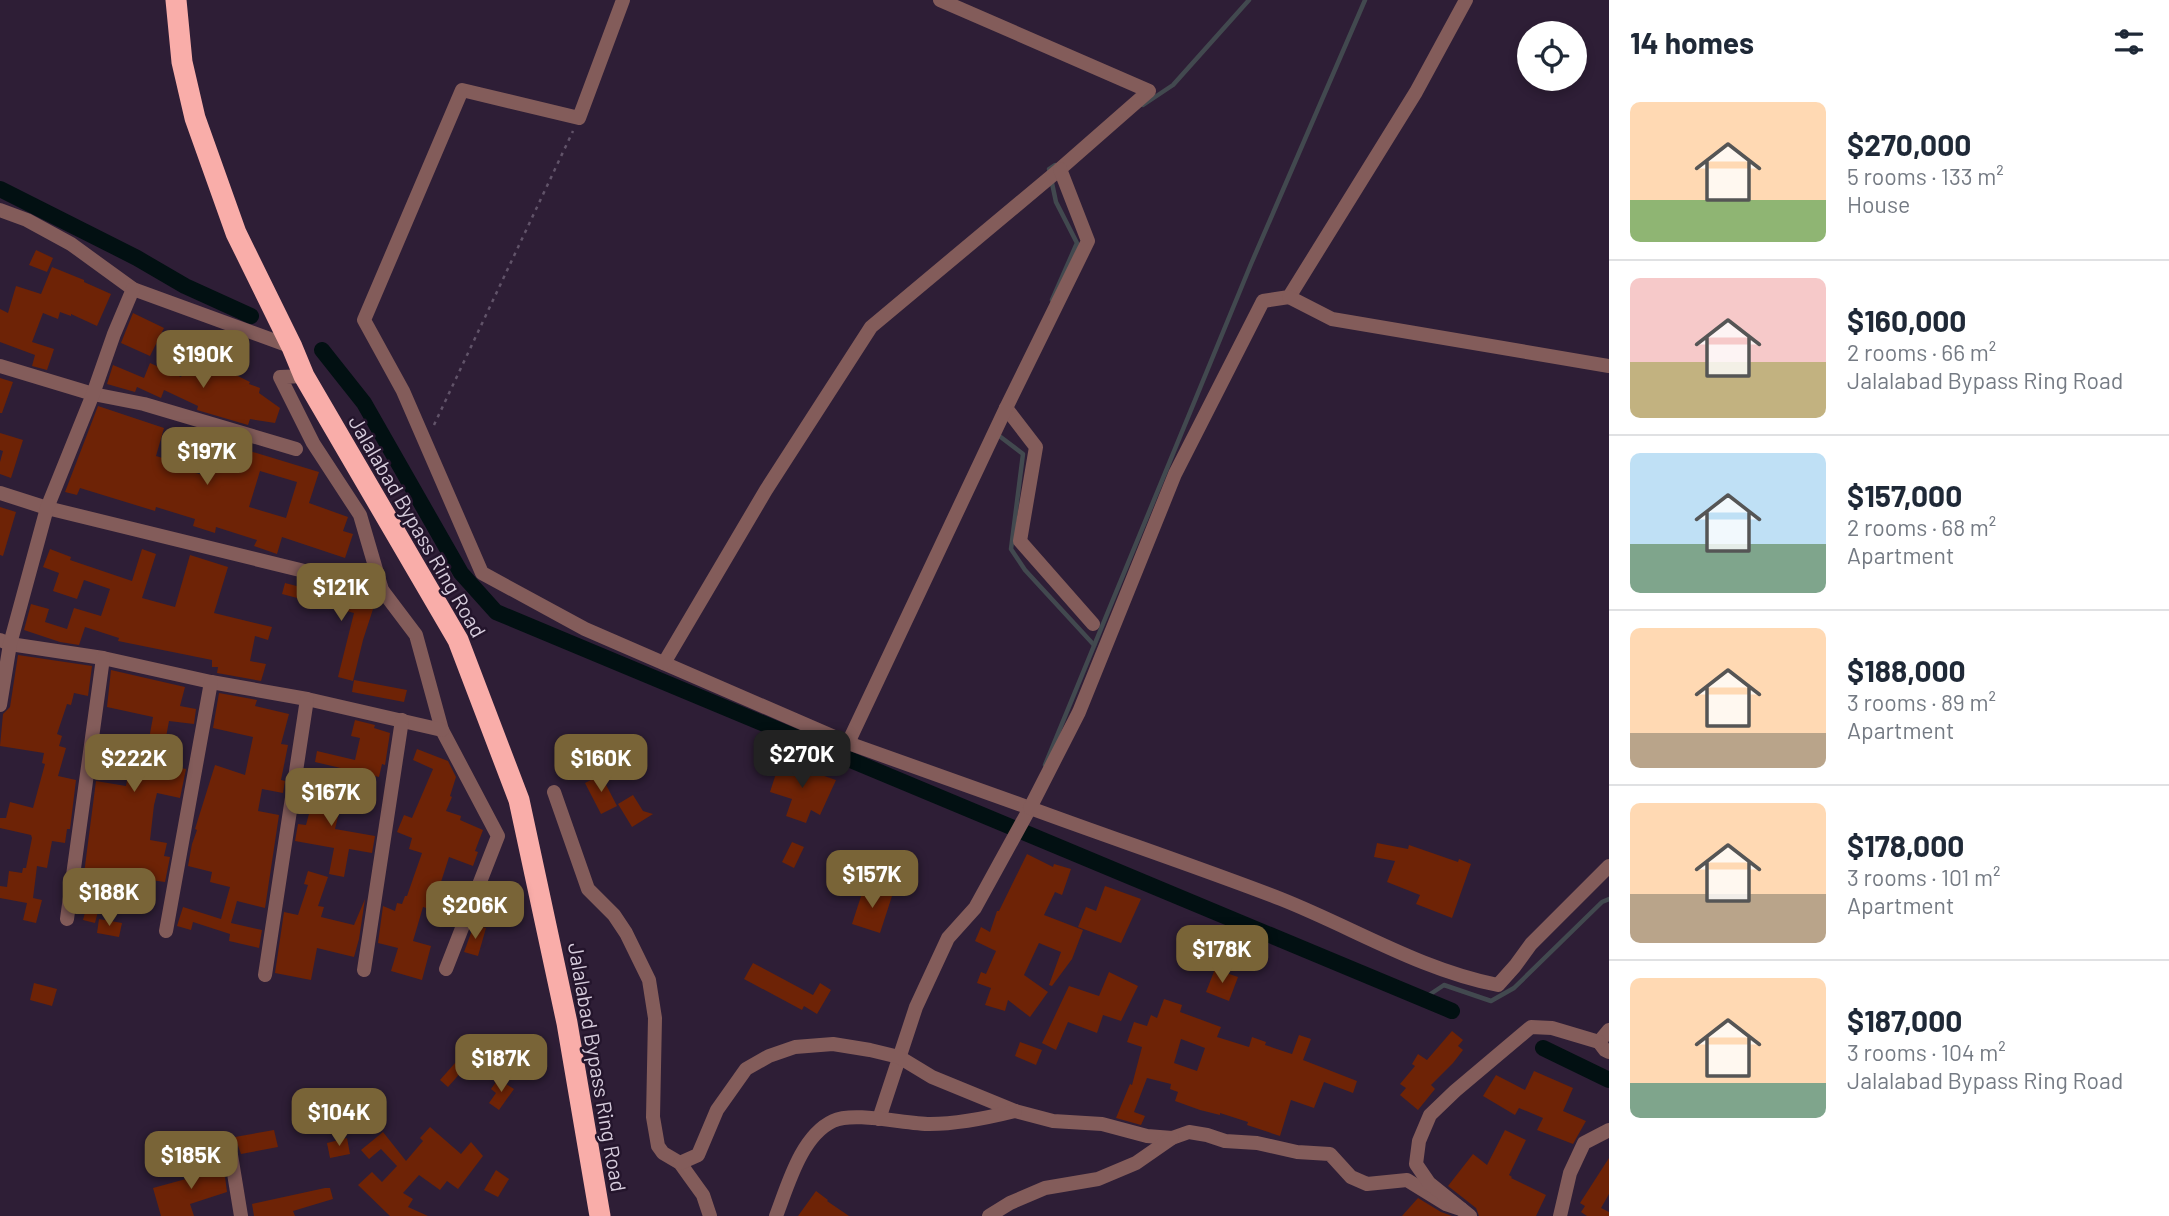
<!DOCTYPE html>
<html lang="en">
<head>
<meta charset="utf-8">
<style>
  :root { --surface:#fff; --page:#f6f6f7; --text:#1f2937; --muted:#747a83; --line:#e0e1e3; --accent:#796437 }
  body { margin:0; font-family:Barlow,sans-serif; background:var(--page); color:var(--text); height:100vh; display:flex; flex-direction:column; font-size:26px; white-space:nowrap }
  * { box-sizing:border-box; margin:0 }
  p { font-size:23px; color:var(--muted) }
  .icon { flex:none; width:38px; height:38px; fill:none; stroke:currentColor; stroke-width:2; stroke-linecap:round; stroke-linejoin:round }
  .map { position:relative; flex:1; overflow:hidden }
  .panel { display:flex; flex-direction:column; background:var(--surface); width:560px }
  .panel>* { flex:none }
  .controls { position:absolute; left:1517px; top:21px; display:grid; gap:14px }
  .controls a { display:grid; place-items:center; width:70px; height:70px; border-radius:50%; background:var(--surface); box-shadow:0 4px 10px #0003; font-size:35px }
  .price { position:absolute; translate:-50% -60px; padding:0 16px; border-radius:14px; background:var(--accent); color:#fff; font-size:23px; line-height:46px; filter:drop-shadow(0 2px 4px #0008) }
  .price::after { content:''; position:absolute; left:50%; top:42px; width:21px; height:16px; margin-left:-10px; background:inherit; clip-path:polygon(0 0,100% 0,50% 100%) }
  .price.active { background:#222; color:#fff }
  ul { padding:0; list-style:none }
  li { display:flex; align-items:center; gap:21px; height:175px; padding:0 21px }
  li+li { border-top:2px solid var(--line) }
  li span { display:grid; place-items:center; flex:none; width:196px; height:140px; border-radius:10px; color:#555 }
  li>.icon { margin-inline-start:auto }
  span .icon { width:84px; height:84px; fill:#fffc; stroke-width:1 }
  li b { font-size:30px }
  h2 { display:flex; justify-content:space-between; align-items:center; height:84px; padding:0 21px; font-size:30px }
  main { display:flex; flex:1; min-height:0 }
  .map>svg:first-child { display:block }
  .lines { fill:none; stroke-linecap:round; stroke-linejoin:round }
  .stream { stroke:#42494f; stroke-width:4.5 }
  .canal { stroke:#021012; stroke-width:16 }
  .building { fill:#6e2306; fill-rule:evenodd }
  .path { stroke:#615369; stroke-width:2.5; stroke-dasharray:3.5 5; stroke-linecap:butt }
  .street { stroke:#835c5a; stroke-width:14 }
  .highway { stroke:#f9ada9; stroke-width:21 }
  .labels { text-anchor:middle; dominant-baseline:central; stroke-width:5; stroke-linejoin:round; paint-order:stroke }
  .street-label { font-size:21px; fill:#d7cddd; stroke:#24152c }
</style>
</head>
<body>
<main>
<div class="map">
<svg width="1609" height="1216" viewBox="0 0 1609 1216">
  <rect width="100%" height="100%" fill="#2e1e36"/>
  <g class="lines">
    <!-- stream -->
    <g class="stream">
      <polyline points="1143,105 1173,85 1249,0"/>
      <polyline points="1052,300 1077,243 1056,202 1049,169 1055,165"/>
      <polyline points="998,435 1023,454 1011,549 1025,570 1094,645"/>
      <polyline points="1045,765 1251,264 1365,0"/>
      <polyline points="1423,999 1444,985 1491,1001 1514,988 1602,902 1609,899"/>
    </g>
    <!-- canal -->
    <g class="canal">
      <polyline points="0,189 137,258 185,286 251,316"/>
      <polyline points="322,350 364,403 461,573 496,612 1452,1011"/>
      <polyline points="1543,1048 1609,1080"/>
    </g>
  </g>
  <!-- building -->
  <g class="building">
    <polygon points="36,250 53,258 47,272 29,265"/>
    <polygon points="52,267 84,280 84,282 111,294 97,326 71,314 71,316 60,312 58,319 43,313 32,342 54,349 47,370 32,366 35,355 0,342 0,309 8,313 16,286 41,294"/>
    <polygon points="133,313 164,328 150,356 121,343"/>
    <polygon points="193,354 250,382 249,384 260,388 259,393 280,408 275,423 250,419 248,425 197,410 198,406 164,390 161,398 137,387 135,392 107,384 113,365 144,378 150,363 181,377"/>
    <polygon points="0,378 13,382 2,413 0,413"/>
    <path d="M 98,406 L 164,428 L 156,456 L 176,462 L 175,467 L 206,476 L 216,446 L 241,454 L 243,449 L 319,472 L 309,503 L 348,517 L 343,531 L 353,534 L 345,558 L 282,537 L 277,554 L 254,546 L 257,540 L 216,527 L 215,533 L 193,526 L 195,519 L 156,507 L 155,511 L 80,488 L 77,495 L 65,492 ZM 260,471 L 297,482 L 286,518 L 249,507 Z"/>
    <polygon points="0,433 23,440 11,478 0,474 0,462 3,451 0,450"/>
    <polygon points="0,507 16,512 3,556 0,555"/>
    <polygon points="50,549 71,557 70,560 132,581 142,549 156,554 142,598 175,607 190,555 228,567 214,613 272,627 268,640 255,636 250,661 266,664 261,681 217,673 218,667 212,667 212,660 118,641 119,638 85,627 79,645 60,642 24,630 31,604 49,609 45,622 67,629 74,608 101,616 110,589 84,580 77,599 53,591 59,573 43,567"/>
    <polygon points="285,583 374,606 363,640 353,681 338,677 354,613 282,594"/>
    <polygon points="18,655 92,666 88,696 74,693 71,705 67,704 57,734 62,736 59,746 66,748 58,776 76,780 70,829 67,829 65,843 52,841 47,868 37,866 33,898 42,900 36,923 23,920 27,903 0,898 0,886 7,887 9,871 22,873 23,868 26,868 32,838 31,835 0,828 0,818 6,818 10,802 33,808 45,764 42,763 44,753 0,746 3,714 10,707"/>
    <polygon points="111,670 185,687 180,706 196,709 194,724 169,721 161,764 186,769 180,798 157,793 154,805 150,840 167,843 164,856 170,857 165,882 129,877 126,895 103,892 95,923 83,920 91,890 82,889 96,781 126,786 135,736 149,739 153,717 107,707"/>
    <polygon points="354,680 407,690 404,702 352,692"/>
    <polygon points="219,693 257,700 255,706 289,714 281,744 288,745 281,780 285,781 283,793 262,789 258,811 279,815 265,908 237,901 231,923 262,930 259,948 229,941 230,934 193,922 191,930 177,926 183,907 221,919 230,887 210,882 212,872 188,866 192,844 197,830 195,829 215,765 245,775 253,737 213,728"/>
    <polygon points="355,720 375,725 374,728 390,733 385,765 382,764 379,777 315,762 317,751 355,760 360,738 351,736"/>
    <polygon points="417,749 448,761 456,777 450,796 452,797 446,811 461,816 460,820 483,830 475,851 478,852 473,866 449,857 432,910 423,907 413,941 431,946 422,980 391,971 398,948 378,943 383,906 395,911 397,903 402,904 405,896 407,896 422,853 409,849 412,838 397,832 404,815 412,818 433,769 413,760"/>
    <polygon points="780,761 836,780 820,815 811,810 806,823 786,816 792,799 770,792"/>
    <polygon points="601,775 617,806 601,814 585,783"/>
    <polygon points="304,784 344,791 335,829 375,836 372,853 349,849 344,877 329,874 334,848 295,841 298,824 306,825 313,799 302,797"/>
    <polygon points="633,795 643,811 653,814 632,827 618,804"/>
    <polygon points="792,842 804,847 794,868 782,862"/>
    <polygon points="1377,843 1408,849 1409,845 1458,862 1459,859 1471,864 1452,918 1416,904 1420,895 1387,882 1395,861 1374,857"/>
    <polygon points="1027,854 1053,867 1054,864 1071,869 1062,895 1055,892 1044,915 1083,930 1072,959 1052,986 1049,985 1061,952 1039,943 1024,975 1048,992 1030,1017 1008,1000 1005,1011 985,1005 991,988 977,983 981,972 986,974 996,951 975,941 981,927 990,932 997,911 999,911"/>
    <polygon points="308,871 328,877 318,906 324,907 321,917 354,925 365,899 359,939 354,957 317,948 311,980 275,973 284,912 298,915 308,885 304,884"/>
    <polygon points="1105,886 1141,899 1121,943 1078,927 1086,907 1096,911"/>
    <polygon points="864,887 892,896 880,933 852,924"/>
    <polygon points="99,919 122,923 119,937 97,933"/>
    <polygon points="474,925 486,928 478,956 464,952"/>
    <polygon points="753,963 813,995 820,983 831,990 817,1014 804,1006 802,1010 744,979"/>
    <polygon points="1215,969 1238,977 1229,1001 1206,992"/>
    <polygon points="1109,972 1138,986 1121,1021 1103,1015 1097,1033 1068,1022 1056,1050 1042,1043 1069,986 1099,996"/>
    <polygon points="34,983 57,989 52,1006 30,1000"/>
    <path d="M 1164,999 L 1182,1005 L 1180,1012 L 1221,1027 L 1217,1037 L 1249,1047 L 1252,1037 L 1266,1042 L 1265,1045 L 1292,1054 L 1299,1035 L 1311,1039 L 1303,1060 L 1357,1081 L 1353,1093 L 1324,1082 L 1314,1108 L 1291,1100 L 1280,1136 L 1247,1125 L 1248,1122 L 1220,1113 L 1220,1115 L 1200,1110 L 1175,1101 L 1178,1092 L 1170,1089 L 1171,1084 L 1147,1078 L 1134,1112 L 1145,1116 L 1141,1125 L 1116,1118 L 1130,1084 L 1132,1085 L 1142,1047 L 1127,1042 L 1134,1022 L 1147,1026 L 1151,1015 L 1157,1018 ZM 1181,1039 L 1205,1048 L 1197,1071 L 1174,1063 Z"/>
    <polygon points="1452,1031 1463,1040 1458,1046 1463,1050 1453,1063 1431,1085 1435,1089 1418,1110 1400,1095 1406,1088 1400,1084 1415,1066 1412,1064 1418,1054 1427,1060"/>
    <polygon points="1020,1042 1042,1050 1036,1065 1015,1056"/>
    <polygon points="455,1063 463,1070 448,1087 440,1080"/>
    <polygon points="1534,1071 1573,1088 1563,1111 1586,1121 1573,1144 1537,1130 1543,1118 1519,1108 1515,1115 1483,1096 1496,1075 1525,1090"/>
    <polygon points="498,1079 514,1089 499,1110 489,1103 496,1093 491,1089"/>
    <polygon points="430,1127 461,1154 471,1142 483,1156 458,1189 447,1181 440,1190 419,1175 403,1193 413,1199 408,1207 428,1216 390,1216 358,1185 372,1172 382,1182 397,1166 381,1149 369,1159 361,1150 383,1132 406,1161 423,1141 420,1138"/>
    <polygon points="274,1130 278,1147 241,1154 235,1137"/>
    <polygon points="1505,1130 1526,1140 1509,1175 1512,1177 1511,1178 1546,1195 1536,1216 1479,1216 1476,1208 1448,1186 1473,1154 1487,1165"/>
    <polygon points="347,1138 350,1154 330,1158 327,1143"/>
    <polygon points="215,1157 221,1170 224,1169 227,1192 190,1204 194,1216 161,1216 153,1188 204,1174 199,1164"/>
    <polygon points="1609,1158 1609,1194 1601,1208 1609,1212 1609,1216 1587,1216 1581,1212 1585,1206 1580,1203"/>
    <polygon points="496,1170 509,1179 498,1197 484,1190"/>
    <polygon points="325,1188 330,1188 333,1199 293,1211 295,1216 254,1216 252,1204"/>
    <polygon points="816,1191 828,1200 827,1201 849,1216 798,1216"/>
    <polygon points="1418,1198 1441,1212 1452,1216 1402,1216"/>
  </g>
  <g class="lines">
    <!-- path -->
    <polyline class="path" points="434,425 573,131"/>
    <!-- street -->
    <g class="street">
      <polyline points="623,0 579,118 462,90 364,320 403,391 482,573 585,629 848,743 1030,808 975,908 948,938 916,1007 879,1119"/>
      <path d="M 1466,0 L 1416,92 L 1289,297 L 1263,301 L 1175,474 L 1079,712 L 1030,808 C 1114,839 1198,867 1281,899 C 1354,928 1421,970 1498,985 L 1515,966 L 1531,944 L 1609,866"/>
      <polyline points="0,210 27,220 71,244 133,289 292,347"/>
      <polyline points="1289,297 1332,319 1609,366"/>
      <polyline points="0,366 93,394 144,404 296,449"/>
      <polyline points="304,376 280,377 313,443 360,515 382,590 416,635 442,730 498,836 446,969"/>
      <polyline points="1006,408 1036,447 1020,541 1093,624"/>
      <polyline points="0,493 47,508 382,590"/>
      <polyline points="0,640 10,644 103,658 211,682 307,699 442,730"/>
      <polyline points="664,663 766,490 871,327 1060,169 1149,91 940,0"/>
      <polyline points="0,705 10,644 47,508 93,394 114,334 133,289"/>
      <polyline points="848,743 1006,408 1088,241 1060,169"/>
      <polyline points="554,792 588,889 614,915 626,933 649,980 655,1018 653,1117 658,1146 663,1153 680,1163 690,1177 703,1195 710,1216"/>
      <polyline points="67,919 103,658"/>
      <polyline points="166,931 211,682"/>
      <polyline points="364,970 402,720"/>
      <polyline points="265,975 307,699"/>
      <polyline points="1609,1030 1599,1042 1605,1050 1609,1052"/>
      <polyline points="231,1155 241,1216"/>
      <polyline points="680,1163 698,1155 717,1110 746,1069 769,1056 795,1047 833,1044 870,1050 899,1057 932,1077 1015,1111 1053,1121 1102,1124 1147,1136 1172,1138 1189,1132 1207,1135 1225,1141 1257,1143 1297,1152 1330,1154 1351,1177 1367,1184 1407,1180 1446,1204 1461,1209"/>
      <path d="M 776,1216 C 788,1185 801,1136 833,1121 C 854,1111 905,1124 930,1124 C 958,1124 987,1118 1015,1111"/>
      <polyline points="989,1216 1010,1203 1045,1188 1098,1179 1136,1163 1172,1138"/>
      <polyline points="1470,1216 1429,1183 1416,1164 1419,1141 1430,1115 1455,1091 1531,1027 1552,1028 1599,1042"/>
      <polyline points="1560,1216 1570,1173 1584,1143 1609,1130"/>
    </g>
    <!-- highway -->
    <polyline class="highway" points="176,0 182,62 195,118 236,233 292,347 304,376 458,640 519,800 567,1023 600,1216"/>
  </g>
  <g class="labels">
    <!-- street labels -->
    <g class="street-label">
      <text transform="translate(418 526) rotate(60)">Jalalabad Bypass Ring Road</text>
      <text transform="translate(598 1067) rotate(80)">Jalalabad Bypass Ring Road</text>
    </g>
  </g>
</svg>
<div class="controls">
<a><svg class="icon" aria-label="locate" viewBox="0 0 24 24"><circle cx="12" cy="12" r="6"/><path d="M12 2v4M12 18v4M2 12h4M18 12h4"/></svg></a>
</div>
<b class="price" style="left:203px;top:390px">$190K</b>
<b class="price" style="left:207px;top:487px">$197K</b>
<b class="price" style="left:341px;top:623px">$121K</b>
<b class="price active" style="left:802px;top:790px">$270K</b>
<b class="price" style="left:134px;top:794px">$222K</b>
<b class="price" style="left:601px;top:794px">$160K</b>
<b class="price" style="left:331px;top:828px">$167K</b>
<b class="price" style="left:872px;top:910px">$157K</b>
<b class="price" style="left:109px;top:928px">$188K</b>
<b class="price" style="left:475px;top:941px">$206K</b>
<b class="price" style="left:1222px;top:985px">$178K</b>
<b class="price" style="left:501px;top:1094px">$187K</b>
<b class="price" style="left:339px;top:1148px">$104K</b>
<b class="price" style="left:191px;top:1191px">$185K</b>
</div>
<section class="panel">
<h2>14 homes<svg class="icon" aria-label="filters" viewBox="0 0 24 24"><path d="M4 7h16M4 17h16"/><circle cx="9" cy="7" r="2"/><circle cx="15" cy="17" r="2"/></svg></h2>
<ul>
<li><span style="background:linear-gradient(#ffd9b3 70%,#8fb573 0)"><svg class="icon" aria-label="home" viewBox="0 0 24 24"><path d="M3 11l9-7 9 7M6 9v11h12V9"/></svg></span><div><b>$270,000</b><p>5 rooms · 133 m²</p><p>House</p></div></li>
<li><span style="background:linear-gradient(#f6c9c9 60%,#c2b280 0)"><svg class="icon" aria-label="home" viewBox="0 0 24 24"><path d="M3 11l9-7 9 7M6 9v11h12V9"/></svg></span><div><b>$160,000</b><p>2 rooms · 66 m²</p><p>Jalalabad Bypass Ring Road</p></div></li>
<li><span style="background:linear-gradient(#bfe0f5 65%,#7fa58c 0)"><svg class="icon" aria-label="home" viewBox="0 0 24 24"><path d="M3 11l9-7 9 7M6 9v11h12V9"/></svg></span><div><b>$157,000</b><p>2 rooms · 68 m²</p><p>Apartment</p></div></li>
<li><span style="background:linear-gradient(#ffd9b3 75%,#b9a48a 0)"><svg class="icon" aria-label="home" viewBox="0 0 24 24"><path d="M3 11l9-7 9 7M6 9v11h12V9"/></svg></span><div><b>$188,000</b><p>3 rooms · 89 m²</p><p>Apartment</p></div></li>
<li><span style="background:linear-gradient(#ffd9b3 65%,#b9a48a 0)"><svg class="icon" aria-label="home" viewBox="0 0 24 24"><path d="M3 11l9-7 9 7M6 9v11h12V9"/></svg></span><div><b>$178,000</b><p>3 rooms · 101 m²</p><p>Apartment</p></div></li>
<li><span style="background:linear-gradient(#ffd9b3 75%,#7fa58c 0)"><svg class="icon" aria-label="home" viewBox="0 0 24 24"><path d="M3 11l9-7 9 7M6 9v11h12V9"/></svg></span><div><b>$187,000</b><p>3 rooms · 104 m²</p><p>Jalalabad Bypass Ring Road</p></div></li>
</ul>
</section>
</main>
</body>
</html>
